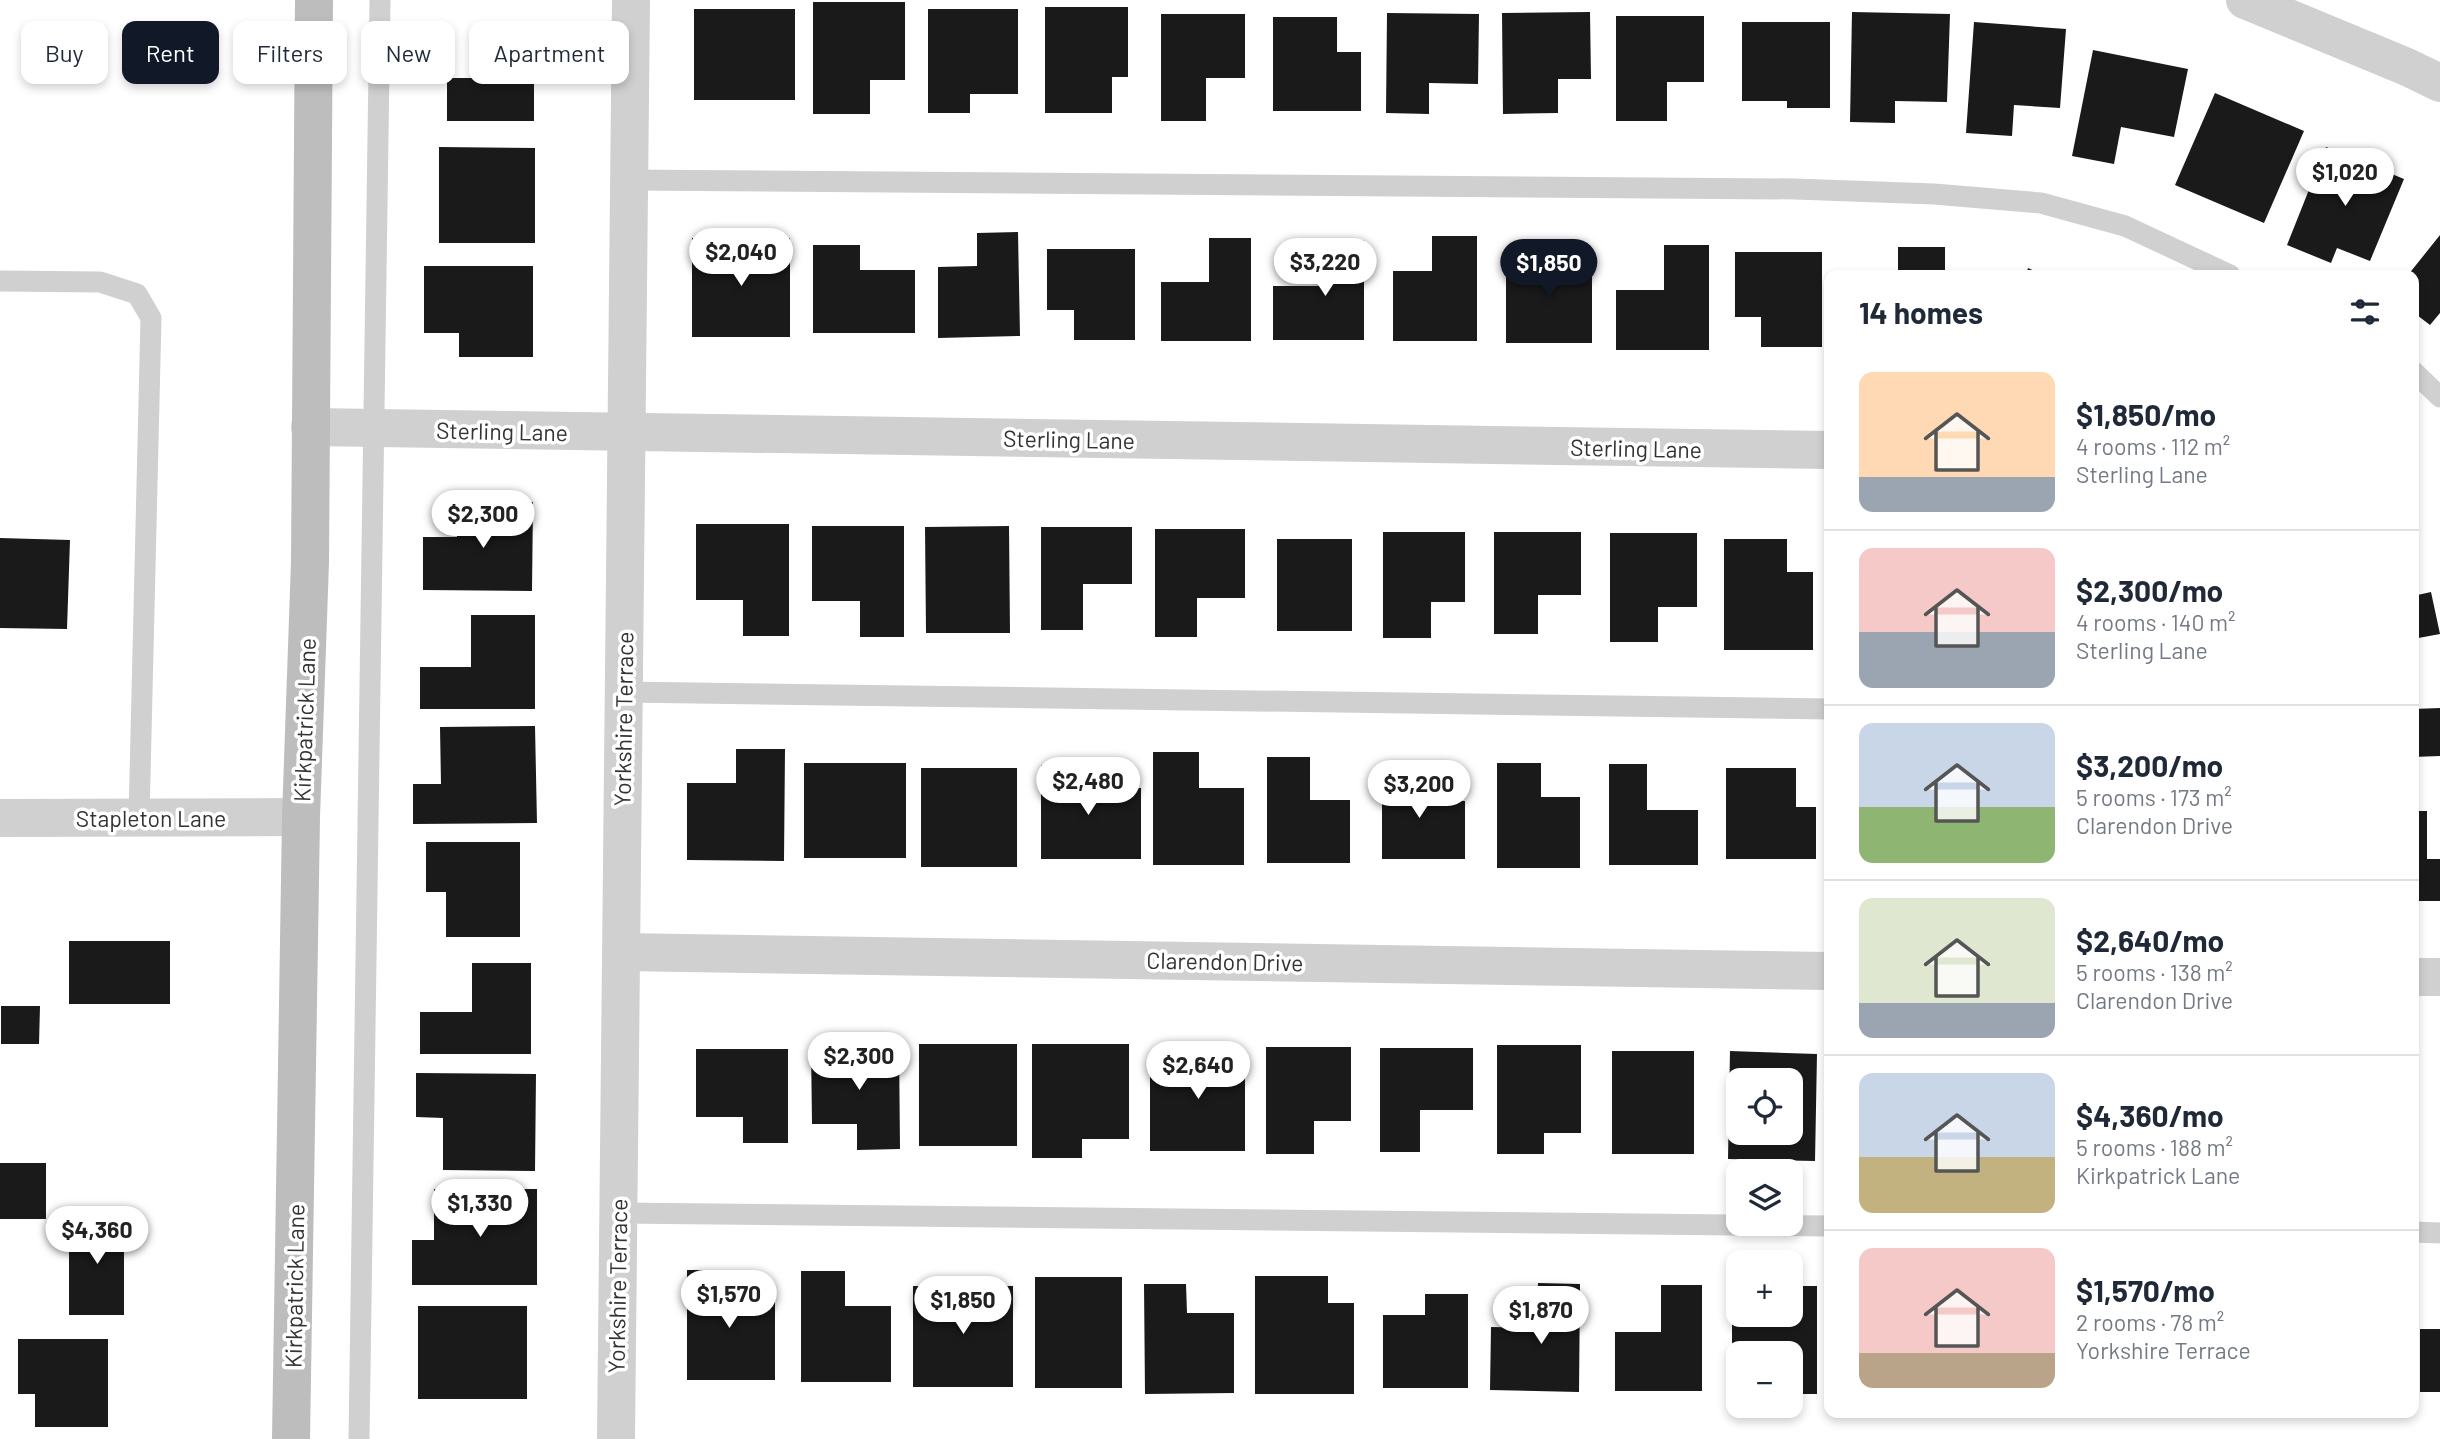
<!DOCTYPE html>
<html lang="en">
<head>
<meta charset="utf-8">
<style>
  :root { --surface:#fff; --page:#f2f2f3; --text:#1f2937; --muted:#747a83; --line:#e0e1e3; --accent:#111827 }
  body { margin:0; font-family:Barlow,sans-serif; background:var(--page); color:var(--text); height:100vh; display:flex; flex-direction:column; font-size:26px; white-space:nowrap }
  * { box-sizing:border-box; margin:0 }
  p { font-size:23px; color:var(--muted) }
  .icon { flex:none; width:38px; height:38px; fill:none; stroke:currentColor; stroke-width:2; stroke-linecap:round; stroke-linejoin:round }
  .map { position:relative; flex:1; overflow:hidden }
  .details { position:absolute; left:1824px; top:270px; width:595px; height:1148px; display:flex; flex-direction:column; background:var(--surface); border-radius:14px; box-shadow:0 4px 10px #0003 }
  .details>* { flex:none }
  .banner { position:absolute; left:21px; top:21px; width:665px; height:63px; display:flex; gap:14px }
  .controls { position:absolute; left:1726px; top:1068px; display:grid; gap:14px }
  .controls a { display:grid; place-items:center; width:77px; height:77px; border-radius:14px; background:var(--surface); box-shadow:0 4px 10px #0003; font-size:35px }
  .price { position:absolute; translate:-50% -60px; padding:0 16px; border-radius:24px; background:#fff; color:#222; font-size:23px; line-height:46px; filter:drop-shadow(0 2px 4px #0008) }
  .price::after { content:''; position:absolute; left:50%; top:42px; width:21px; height:16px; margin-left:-10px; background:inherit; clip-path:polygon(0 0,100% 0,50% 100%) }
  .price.active { background:var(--accent); color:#fff }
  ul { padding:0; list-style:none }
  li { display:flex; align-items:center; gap:21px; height:175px; padding:0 35px }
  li+li { border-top:2px solid var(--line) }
  li span { display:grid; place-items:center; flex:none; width:196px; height:140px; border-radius:14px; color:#555 }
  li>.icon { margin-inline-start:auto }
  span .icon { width:84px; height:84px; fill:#fffc; stroke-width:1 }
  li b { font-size:30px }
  h2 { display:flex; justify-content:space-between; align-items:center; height:84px; padding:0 35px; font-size:30px }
  .tag { padding:0 24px; border-radius:14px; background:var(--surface); box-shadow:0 4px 10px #0003; font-size:24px; line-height:63px }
  .tag.active { background:var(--accent); color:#fff }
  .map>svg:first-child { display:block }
  .building { fill:#1a1a1a; fill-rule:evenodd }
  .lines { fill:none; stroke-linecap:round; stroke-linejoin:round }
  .lane { stroke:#d0d0d0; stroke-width:21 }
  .street { stroke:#d0d0d0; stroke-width:38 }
  .secondary { stroke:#bdbdbd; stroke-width:38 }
  .labels { text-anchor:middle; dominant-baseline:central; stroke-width:7; stroke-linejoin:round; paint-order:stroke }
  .street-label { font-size:23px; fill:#333; stroke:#fff }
</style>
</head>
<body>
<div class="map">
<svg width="2440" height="1439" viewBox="0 0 2440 1439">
  <rect width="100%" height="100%" fill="#fff"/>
  <!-- building -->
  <g class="building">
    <polygon points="813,2 905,2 905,80 870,80 870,114 813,114"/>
    <polygon points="1045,7 1128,7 1128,77 1112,77 1112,113 1045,113"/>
    <rect x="694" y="9" width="101" height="91"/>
    <polygon points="928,9 1018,9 1018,94 970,94 970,113 928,113"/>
    <polygon points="1590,12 1591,79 1558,79 1558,113 1503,114 1502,13"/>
    <polygon points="1852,12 1950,14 1947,102 1895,101 1895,123 1850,122"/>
    <polygon points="1387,13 1479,14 1478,84 1429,83 1429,114 1386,113"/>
    <polygon points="1161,14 1245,14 1245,78 1206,78 1206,121 1161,121"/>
    <polygon points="1616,16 1704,16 1704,82 1667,82 1667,121 1616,121"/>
    <polygon points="1273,17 1337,17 1337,52 1361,52 1361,111 1273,111"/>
    <polygon points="1742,22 1830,22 1830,108 1787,108 1787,101 1742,101"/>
    <polygon points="1974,22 2066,29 2060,108 2014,105 2012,136 1966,133"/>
    <polygon points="472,30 534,30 534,121 447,121 447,78 472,78"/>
    <polygon points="2093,50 2188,69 2174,137 2121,127 2114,164 2072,156"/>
    <polygon points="2215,93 2304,131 2264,223 2175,185"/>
    <polygon points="439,147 535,148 535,243 439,243"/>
    <polygon points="2326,147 2404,179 2370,261 2337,248 2331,263 2287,245"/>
    <polygon points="1018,232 1020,336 938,338 938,267 977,266 977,233"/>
    <polygon points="2440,235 2440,313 2430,325 2413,312 2413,275 2408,275"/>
    <polygon points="1432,236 1477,236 1477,341 1393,341 1393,271 1432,271"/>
    <rect x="692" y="238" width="98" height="99"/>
    <polygon points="1209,238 1251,238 1251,341 1161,341 1161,282 1209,282"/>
    <polygon points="1319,240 1364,240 1364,340 1273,340 1273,286 1319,286"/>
    <polygon points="813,245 860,245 860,270 915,270 915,333 813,333"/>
    <polygon points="1664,245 1709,245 1709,350 1616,350 1616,290 1664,290"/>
    <rect x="1898" y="247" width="47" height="28"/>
    <polygon points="1047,249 1135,249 1135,340 1074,340 1074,310 1047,310"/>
    <polygon points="1735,252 1822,252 1822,347 1761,347 1761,317 1735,317"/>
    <rect x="1506" y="255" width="86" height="88"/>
    <polygon points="424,266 533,266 533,357 459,357 459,333 424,333"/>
    <polygon points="2028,268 2043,275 2026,275"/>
    <polygon points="457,501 533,502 532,591 423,590 423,537 457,537"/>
    <polygon points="696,524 789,524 789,636 743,636 743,600 696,600"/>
    <polygon points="812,526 904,526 904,637 860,637 860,601 812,601"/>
    <polygon points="1009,526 1010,633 926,633 925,527"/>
    <polygon points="1041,527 1132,527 1132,584 1083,584 1083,630 1041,630"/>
    <polygon points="1155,529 1245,529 1245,598 1197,598 1197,637 1155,637"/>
    <polygon points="1383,532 1465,532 1465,602 1431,602 1431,638 1383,638"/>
    <polygon points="1494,532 1581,532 1581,595 1538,595 1538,634 1494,634"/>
    <polygon points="1610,533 1697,533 1697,607 1658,607 1658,642 1610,642"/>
    <polygon points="0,538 70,540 67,629 0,628"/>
    <rect x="1277" y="539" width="75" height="92"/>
    <polygon points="1724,539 1787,539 1787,572 1813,572 1813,650 1724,650"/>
    <polygon points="2431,592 2440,634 2413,639 2413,596"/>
    <polygon points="471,615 535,615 535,709 420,709 420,667 471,667"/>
    <polygon points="2440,708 2440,756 2413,757 2413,709"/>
    <polygon points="535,726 537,823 413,824 413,784 441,784 440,727"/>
    <polygon points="736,749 785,749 784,861 687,860 687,783 736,783"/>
    <polygon points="1153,752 1199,752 1199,788 1244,788 1244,865 1153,865"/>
    <polygon points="1267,757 1310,757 1310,800 1350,800 1350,863 1267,863"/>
    <rect x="804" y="763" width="102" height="95"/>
    <polygon points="1497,763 1541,763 1541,797 1580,797 1580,868 1497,868"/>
    <polygon points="1609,764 1647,764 1647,810 1698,810 1698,865 1609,865"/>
    <polygon points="1041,765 1093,765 1093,788 1141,788 1141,859 1041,859"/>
    <rect x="921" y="768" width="96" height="99"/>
    <polygon points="1382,768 1425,768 1425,801 1465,801 1465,859 1382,859"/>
    <polygon points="1726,768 1796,768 1796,807 1816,807 1816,859 1726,859"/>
    <polygon points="2413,811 2427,811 2427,859 2440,859 2440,901 2413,901"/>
    <polygon points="426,842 520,842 520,937 446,937 446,892 426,892"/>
    <rect x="69" y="941" width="101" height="63"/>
    <polygon points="472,963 531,963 531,1054 420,1054 420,1012 472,1012"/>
    <polygon points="1,1006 40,1006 39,1044 1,1044"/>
    <rect x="919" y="1044" width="98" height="102"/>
    <polygon points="1032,1044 1129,1044 1129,1139 1082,1139 1082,1158 1032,1158"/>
    <polygon points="811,1045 899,1045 900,1149 857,1150 857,1124 812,1124"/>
    <polygon points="1497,1045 1581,1045 1581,1133 1544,1133 1544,1154 1497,1154"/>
    <polygon points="1266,1047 1351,1047 1351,1121 1314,1121 1314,1154 1266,1154"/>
    <polygon points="1380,1048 1473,1048 1473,1110 1420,1110 1420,1152 1380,1152"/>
    <polygon points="696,1049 788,1049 788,1143 743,1143 743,1117 696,1117"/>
    <rect x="1150" y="1051" width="95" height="100"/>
    <rect x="1612" y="1051" width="82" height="103"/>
    <path d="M 1730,1051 L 1817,1054 L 1815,1161 L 1728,1159 ZM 1738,1080 L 1790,1080 L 1790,1132 L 1738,1132 Z"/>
    <polygon points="416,1073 536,1074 535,1171 443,1170 443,1118 416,1117"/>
    <rect x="0" y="1163" width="46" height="56"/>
    <polygon points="434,1189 537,1189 537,1285 412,1285 412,1240 434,1240"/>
    <rect x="69" y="1217" width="55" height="98"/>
    <polygon points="687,1270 729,1270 729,1291 775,1291 775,1380 687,1380"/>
    <polygon points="801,1271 845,1271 845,1306 891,1306 891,1382 801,1382"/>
    <polygon points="1255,1276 1328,1276 1328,1303 1354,1303 1354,1394 1255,1394"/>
    <rect x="1035" y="1277" width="87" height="111"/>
    <polygon points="1538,1283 1580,1284 1579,1392 1490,1390 1491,1327 1537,1328"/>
    <polygon points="1144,1284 1186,1284 1187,1313 1234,1313 1234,1393 1145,1394"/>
    <polygon points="1661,1285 1702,1285 1702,1391 1615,1391 1615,1332 1661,1332"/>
    <rect x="913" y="1286" width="100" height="101"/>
    <polygon points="1790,1286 1817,1286 1817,1394 1790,1394 1790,1353 1738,1353 1738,1394 1732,1394 1732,1320 1774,1320 1774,1314 1790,1314"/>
    <polygon points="1425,1294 1468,1294 1468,1388 1383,1388 1383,1315 1425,1315"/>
    <rect x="418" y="1306" width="109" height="93"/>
    <rect x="2420" y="1329" width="20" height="63"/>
    <polygon points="18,1339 108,1339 108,1427 35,1427 35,1394 18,1394"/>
  </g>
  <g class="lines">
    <!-- lane -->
    <g class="lane">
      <polyline points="629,180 1795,189 1934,194 2041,203 2125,226 2230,275"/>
      <polyline points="0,281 100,282 137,294 151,318 139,818"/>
      <polyline points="2413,371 2440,397"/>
      <polyline points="623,692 1829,709"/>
      <polyline points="618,1213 1829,1226"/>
      <polyline points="2413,1232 2440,1233"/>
      <polyline points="359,1439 380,0"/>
    </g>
    <!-- street -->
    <g class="street">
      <polyline points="2245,0 2407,67 2440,83"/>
      <polyline points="310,427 1829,450"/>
      <polyline points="0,818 301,817"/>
      <polyline points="621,952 1829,971"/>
      <polyline points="2413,977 2440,977"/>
      <polyline points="616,1439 631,0"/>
    </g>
    <!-- secondary -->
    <polyline class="secondary" points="291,1439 301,817 310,562 314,0"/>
  </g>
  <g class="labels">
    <!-- street labels -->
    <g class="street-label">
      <text transform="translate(502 431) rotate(1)">Sterling Lane</text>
      <text transform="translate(1069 439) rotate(1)">Sterling Lane</text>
      <text transform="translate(1636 448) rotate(1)">Sterling Lane</text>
      <text transform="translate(623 719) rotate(-89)">Yorkshire Terrace</text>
      <text transform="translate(304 720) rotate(-88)">Kirkpatrick Lane</text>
      <text x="151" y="818">Stapleton Lane</text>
      <text transform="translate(1225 961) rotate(1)">Clarendon Drive</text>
      <text transform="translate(294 1286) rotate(-89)">Kirkpatrick Lane</text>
      <text transform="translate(617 1286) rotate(-89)">Yorkshire Terrace</text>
    </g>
  </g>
</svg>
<div class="controls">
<a><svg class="icon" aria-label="locate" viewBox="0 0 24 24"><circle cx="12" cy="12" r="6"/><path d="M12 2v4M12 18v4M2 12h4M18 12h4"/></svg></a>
<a><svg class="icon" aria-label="layers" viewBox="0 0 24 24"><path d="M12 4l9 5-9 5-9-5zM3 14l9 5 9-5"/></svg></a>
<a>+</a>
<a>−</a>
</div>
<b class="price" style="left:2345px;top:208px">$1,020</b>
<b class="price" style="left:741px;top:288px">$2,040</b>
<b class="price" style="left:1325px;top:298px">$3,220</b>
<b class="price active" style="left:1549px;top:299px">$1,850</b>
<b class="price" style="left:483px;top:550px">$2,300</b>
<b class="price" style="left:1088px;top:817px">$2,480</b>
<b class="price" style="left:1419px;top:820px">$3,200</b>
<b class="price" style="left:859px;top:1092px">$2,300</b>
<b class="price" style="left:1198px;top:1101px">$2,640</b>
<b class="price" style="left:480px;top:1239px">$1,330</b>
<b class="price" style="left:97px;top:1266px">$4,360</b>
<b class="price" style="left:729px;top:1330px">$1,570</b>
<b class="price" style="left:963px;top:1336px">$1,850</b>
<b class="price" style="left:1541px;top:1346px">$1,870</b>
<div class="banner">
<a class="tag">Buy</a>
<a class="tag active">Rent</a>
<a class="tag">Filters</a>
<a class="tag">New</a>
<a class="tag">Apartment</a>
</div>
<section class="details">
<h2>14 homes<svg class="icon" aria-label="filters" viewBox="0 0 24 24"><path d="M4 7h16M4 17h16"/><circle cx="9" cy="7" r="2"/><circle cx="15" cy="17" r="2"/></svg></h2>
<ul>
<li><span style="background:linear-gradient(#ffd9b3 75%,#9aa5b1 0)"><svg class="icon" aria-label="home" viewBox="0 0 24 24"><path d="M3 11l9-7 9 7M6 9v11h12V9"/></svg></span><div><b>$1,850/mo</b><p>4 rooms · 112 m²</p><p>Sterling Lane</p></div></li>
<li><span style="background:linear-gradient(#f6c9c9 60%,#9aa5b1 0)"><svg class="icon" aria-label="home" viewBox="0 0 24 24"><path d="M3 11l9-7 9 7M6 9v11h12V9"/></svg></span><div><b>$2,300/mo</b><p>4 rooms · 140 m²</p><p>Sterling Lane</p></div></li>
<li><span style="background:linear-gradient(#c9d6e8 60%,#8fb573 0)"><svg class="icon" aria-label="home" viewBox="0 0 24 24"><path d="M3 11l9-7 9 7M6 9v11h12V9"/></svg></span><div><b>$3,200/mo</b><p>5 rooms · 173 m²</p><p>Clarendon Drive</p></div></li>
<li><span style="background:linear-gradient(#dfe7d0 75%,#9aa5b1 0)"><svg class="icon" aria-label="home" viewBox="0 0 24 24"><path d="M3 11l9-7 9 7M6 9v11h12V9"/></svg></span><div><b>$2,640/mo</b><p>5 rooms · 138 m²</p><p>Clarendon Drive</p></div></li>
<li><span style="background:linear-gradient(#c9d6e8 60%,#c2b280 0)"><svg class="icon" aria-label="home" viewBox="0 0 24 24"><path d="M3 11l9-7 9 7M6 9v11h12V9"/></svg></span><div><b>$4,360/mo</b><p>5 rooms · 188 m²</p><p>Kirkpatrick Lane</p></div></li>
<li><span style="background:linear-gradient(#f6c9c9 75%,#b9a48a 0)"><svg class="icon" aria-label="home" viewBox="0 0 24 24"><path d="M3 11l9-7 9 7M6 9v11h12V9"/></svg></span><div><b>$1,570/mo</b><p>2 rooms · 78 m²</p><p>Yorkshire Terrace</p></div></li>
</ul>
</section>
</div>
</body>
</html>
